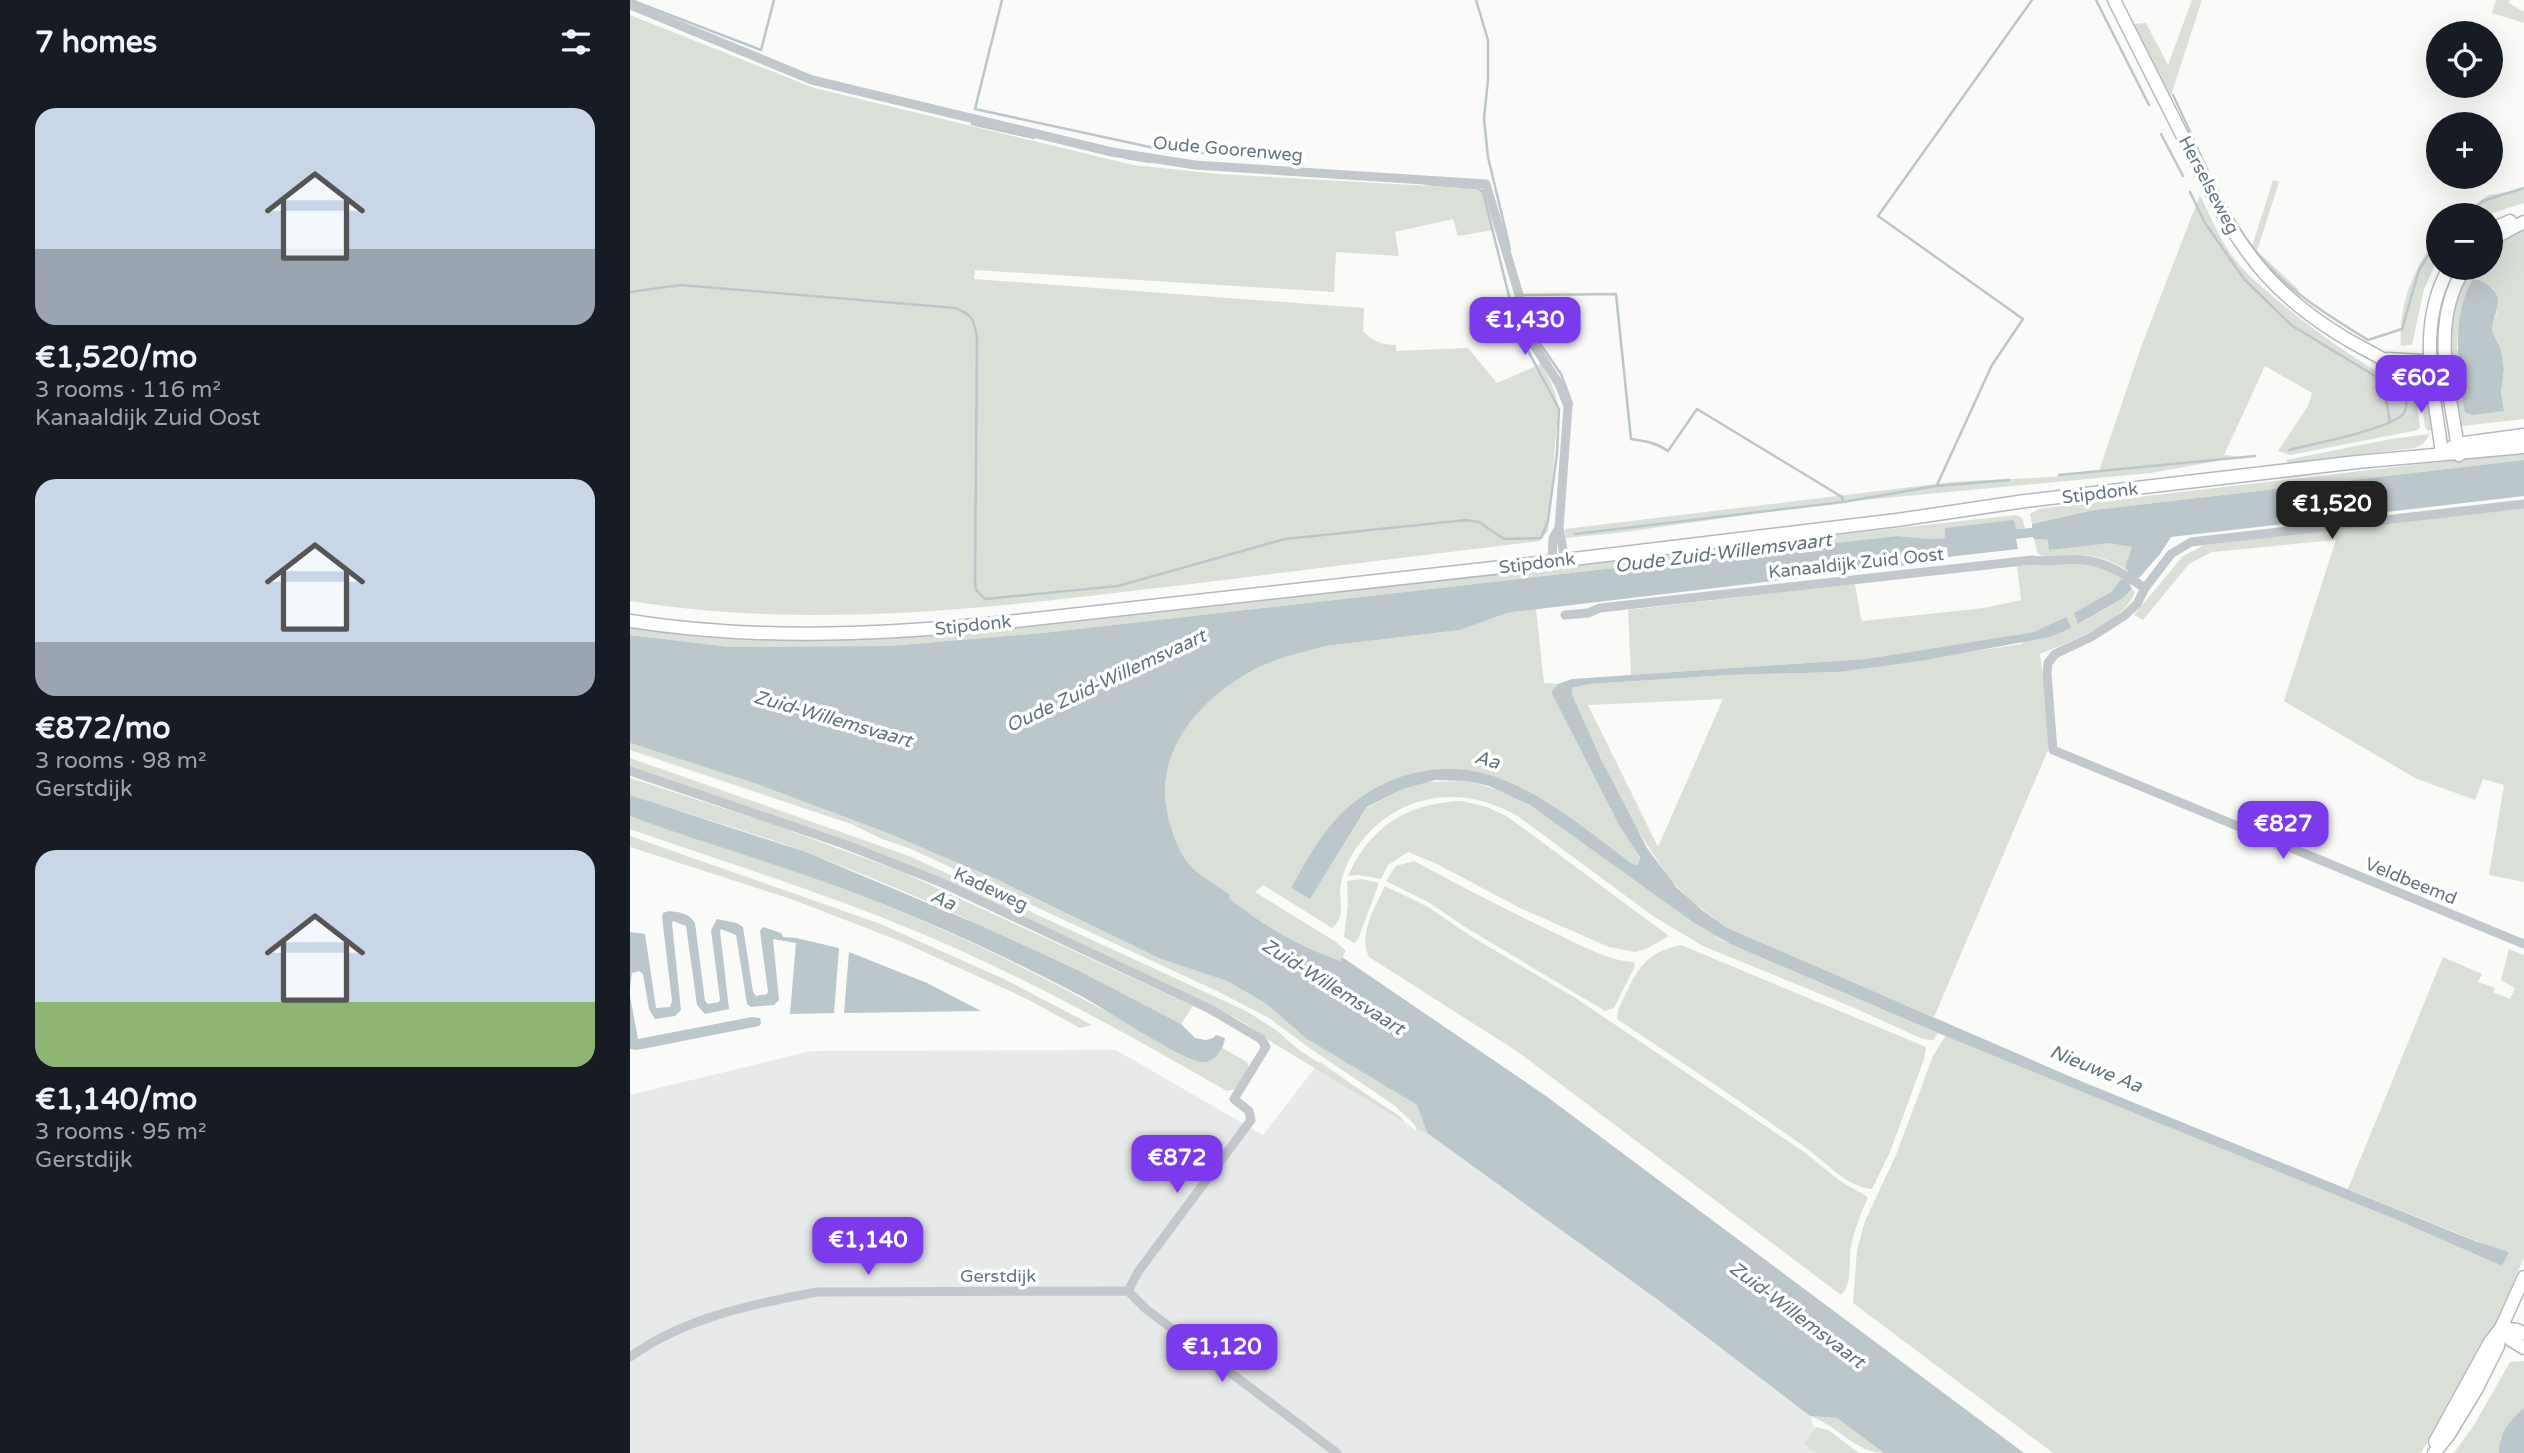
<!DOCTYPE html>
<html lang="en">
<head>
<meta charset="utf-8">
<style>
  :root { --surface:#171b24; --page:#242831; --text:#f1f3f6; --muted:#9ea1a6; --accent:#7c3aed }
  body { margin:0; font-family:"Varela Round",sans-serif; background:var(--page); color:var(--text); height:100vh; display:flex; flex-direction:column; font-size:26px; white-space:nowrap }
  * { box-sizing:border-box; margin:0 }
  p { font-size:23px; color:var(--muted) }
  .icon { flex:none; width:38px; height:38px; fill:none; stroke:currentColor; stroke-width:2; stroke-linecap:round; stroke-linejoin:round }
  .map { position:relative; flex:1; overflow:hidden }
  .drawer { display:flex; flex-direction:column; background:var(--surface); width:630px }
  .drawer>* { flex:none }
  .controls { position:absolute; left:1796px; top:21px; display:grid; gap:14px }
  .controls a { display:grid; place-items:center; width:77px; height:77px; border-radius:50%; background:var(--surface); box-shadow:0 7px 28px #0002; font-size:35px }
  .price { position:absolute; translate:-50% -60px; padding:0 16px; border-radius:14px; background:var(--accent); color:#fff; font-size:23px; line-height:46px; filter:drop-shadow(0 2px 4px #0008) }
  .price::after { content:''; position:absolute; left:50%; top:42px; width:21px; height:16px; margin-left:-10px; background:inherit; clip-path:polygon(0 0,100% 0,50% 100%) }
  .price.on { background:#222; color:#fff }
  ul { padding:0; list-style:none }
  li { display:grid; align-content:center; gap:14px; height:371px; padding:0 35px }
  li span { display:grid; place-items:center; height:217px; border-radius:21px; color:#555 }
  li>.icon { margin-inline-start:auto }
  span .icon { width:126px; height:126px; fill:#fffc; stroke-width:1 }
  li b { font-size:30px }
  h2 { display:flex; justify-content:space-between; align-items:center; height:84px; padding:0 35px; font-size:30px }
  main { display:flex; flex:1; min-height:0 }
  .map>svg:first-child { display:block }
  .built { fill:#e8e9e9 }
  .green { fill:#dadfd7; fill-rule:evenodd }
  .water { fill:#bbc7cb }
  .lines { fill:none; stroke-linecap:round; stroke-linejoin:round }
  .stream { stroke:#bbc7cb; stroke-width:2.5 }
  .secondary-casing { stroke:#b3babf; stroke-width:15 }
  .street { stroke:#c3c8cc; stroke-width:9 }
  .secondary { stroke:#fff; stroke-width:12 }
  .labels { text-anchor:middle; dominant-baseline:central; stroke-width:7; stroke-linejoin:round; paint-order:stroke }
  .street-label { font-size:18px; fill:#657683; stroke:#fff }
  .water-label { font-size:19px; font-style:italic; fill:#60757c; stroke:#fff }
</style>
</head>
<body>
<main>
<section class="drawer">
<h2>7 homes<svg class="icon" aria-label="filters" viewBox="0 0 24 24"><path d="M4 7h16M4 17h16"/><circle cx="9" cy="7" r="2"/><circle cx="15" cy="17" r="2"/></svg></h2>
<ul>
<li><span style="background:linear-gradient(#c9d6e8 65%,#9aa5b1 0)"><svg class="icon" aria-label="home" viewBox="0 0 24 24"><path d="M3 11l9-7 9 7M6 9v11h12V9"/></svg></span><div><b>€1,520/mo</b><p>3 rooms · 116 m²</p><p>Kanaaldijk Zuid Oost</p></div></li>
<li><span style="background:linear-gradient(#c9d6e8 75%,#9aa5b1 0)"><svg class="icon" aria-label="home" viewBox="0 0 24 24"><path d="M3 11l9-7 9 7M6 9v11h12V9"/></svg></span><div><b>€872/mo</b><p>3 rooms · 98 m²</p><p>Gerstdijk</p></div></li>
<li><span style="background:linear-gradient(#c9d6e8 70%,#8fb573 0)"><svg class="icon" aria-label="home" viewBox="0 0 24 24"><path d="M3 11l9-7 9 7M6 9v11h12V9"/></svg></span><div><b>€1,140/mo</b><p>3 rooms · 95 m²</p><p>Gerstdijk</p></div></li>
</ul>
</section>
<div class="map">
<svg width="1894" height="1453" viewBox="0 0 1894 1453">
  <rect width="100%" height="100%" fill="#fafaf8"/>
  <!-- built -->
  <polygon class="built" points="486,1050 633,1135 690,1061 787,1131 797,1133 1028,1300 1180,1416 1194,1453 0,1453 0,1095 181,1051"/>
  <!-- green -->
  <g class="green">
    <polygon points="1562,0 1572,0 1540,98 1503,24 1516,23 1538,65"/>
    <polygon points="1866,0 1879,0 1879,3 1894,12 1894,23 1862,13"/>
    <path d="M 0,15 L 184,88 L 503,165 L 588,174 L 854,189 L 864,230 L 828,236 L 823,219 L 765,232 L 769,256 L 706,252 L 704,292 L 345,270 L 344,279 L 734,308 L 733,331 C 742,341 752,345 766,345 L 766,351 L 838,348 L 867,383 L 911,364 C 919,378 927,392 928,409 L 918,531 L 910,541 C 774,557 638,575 501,591 C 336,611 165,628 0,601 Z"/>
    <polygon points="1643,180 1649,182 1627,251 1668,289 1672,299 1620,253"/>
    <polygon points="1894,189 1894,203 1857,215 1829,215 1859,195"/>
    <path d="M 1570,195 C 1581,218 1591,242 1606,261 C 1630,292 1748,382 1784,388 L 1790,427 L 1788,430 L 1660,455 L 1648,451 L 1678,406 L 1682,393 L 1635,366 L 1594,455 L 1605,456 L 1598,459 L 1521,473 L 1202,503 L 987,533 L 935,538 L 935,529 L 1322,482 C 1371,478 1421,480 1469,471 L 1511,347 Z"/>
    <path d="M 1894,230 L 1894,419 L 1831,426 C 1823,384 1814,345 1824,302 C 1827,290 1835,279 1841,268 L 1860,268 L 1860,247 ZM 1845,279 L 1864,289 L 1867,312 L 1862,325 L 1862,331 L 1871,350 L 1874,370 L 1871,392 L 1874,411 L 1827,349 C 1829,325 1830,298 1845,279 Z"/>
    <path d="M 1808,235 L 1808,259 L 1794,289 L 1782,345 L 1771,346 C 1768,303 1784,269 1808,235 Z"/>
    <polygon points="1789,377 1798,386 1802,430 1798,431 1795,427"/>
    <polygon points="1800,434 1793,444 1784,448 1658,463 1656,460 1761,439"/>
    <polygon points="1894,452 1894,460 1464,510 1402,524 1400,514 1409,509 1422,507"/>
    <polygon points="1894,506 1894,882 1859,875 1874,785 1853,779 1845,800 1785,778 1654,701 1706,540 1582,552 1559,564 1513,620 1504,615 1553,556 1574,545"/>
    <polygon points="1386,515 1392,518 1395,528 1385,529 1385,520 1316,538 1299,539 1267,536 413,633 259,646 100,647 0,635 0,625 161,639 916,567"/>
    <path d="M 1404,539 L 1418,540 L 1420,550 C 1444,546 1479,537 1502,547 L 1503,550 L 1495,569 C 1480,560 1469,556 1453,555 C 1438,554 1421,561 1408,554 Z"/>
    <path d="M 1403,564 C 1425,568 1452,559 1473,568 C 1480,571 1486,576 1493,580 L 1490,580 L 1481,592 L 1457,606 L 1449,624 L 1493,598 L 1502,589 L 1505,592 C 1496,621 1437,643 1410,654 L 1421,743 L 1304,1017 L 1120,940 L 1097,928 L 1059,899 L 1039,878 L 1001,820 L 942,699 L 942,688 L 960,684 L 1098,675 L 1208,672 L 1391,644 L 1418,627 L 1404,632 L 1236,659 L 1001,675 L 998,610 L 1225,584 L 1231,619 L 1233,621 L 1354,608 L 1391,600 L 1387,566 ZM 1093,699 L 1028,847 L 958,705 Z"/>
    <path d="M 906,609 L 914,683 L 928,684 L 921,692 L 990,827 L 1008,853 L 1010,862 L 1008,865 L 1002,864 C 979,847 955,831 931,815 C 915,803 899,791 881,783 C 820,754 750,771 705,820 C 687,840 675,865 661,888 L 680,899 L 737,808 L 773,789 L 796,782 L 837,781 L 875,792 L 900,805 L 1093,941 L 1308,1033 L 1303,1040 L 1293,1039 L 1222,1007 L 1073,946 L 1023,916 L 889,817 C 838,786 777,790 736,836 C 728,845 720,856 716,867 C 714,872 712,878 711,883 C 707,900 718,915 702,928 L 633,885 L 625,892 L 706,942 L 716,951 L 710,961 C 664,944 637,929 599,898 L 600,895 C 587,886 567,876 558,863 C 545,846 537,818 535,797 C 533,738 575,696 625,669 C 647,658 673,652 696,646 L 830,630 L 877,613 Z"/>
    <polygon points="0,743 127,784 255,832 366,879 531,959 597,981 635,1003 677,1039 787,1105 797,1133 787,1131 785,1125 764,1105 678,1047 639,1018 589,992 281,849 252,839 221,824 0,750"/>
    <polygon points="0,758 279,856 560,985 618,1012 646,1030 668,1049 771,1117 775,1123 635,1038 615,1023 590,1010 359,901 0,769"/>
    <path d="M 0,778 L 139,823 L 272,872 L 563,1006 L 551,1024 C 429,961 306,901 178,853 C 120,831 59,815 0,795 Z"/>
    <path d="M 832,801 L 857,807 L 878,817 L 1039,936 L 1016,949 L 1005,952 L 979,947 L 890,908 L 807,864 L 778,852 L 758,865 L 751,879 L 729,875 L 718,876 C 741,825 778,803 832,801 Z"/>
    <path d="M 0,816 C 79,843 159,867 237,898 C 347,941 449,994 551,1054 L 564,1060 L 589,1054 L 592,1048 L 617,1062 L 619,1068 L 605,1089 L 597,1091 C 497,1034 396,977 290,933 C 195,893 97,863 0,829 Z"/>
    <polygon points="0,836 248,923 374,979 462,1025 450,1028 395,998 270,941 161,899 0,847"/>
    <path d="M 784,861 C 834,888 883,913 933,937 C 955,947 979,961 1004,962 L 1005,966 L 984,1008 L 975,1011 L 835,927 L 800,903 L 756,881 L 766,866 Z"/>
    <polygon points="731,879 749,883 728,939 724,943 714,937 718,904 717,881"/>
    <path d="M 755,886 L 798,907 L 842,937 L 944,997 L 1174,1152 L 1210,1181 L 1236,1196 L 1238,1198 C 1230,1214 1225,1229 1221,1246 C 1218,1261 1223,1283 1211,1295 L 888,1052 L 739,957 C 728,934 745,907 755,886 Z"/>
    <path d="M 1051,945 L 1296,1047 L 1294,1059 L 1260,1152 L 1242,1189 C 1216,1187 1195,1161 1175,1147 C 1113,1103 1050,1061 987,1019 L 988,1010 C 1005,976 1010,953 1051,945 Z"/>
    <polygon points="1879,949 1894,955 1894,1258 1857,1342 1791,1453 1423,1453 1223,1303 1227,1250 1235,1221 1266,1155 1303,1056 1316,1035 1767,1220 1872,1266 1879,1252 1864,1248 1718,1189 1813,957 1852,974 1848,982 1865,988 1863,992 1880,999 1885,988 1871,980"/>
    <polygon points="1894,1361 1894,1408 1870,1438 1869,1453 1824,1453 1844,1425 1880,1362"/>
    <path d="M 1180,1416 L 1207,1418 L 1254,1453 C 1227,1453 1206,1425 1180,1416 Z"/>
    <polygon points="1186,1427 1198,1430 1229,1453 1187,1453 1174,1444"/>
  </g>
  <!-- water -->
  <g class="water">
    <path d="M 1843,279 C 1850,280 1854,282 1859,286 C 1877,299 1862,315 1862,331 L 1871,350 L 1874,370 L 1871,392 L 1874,411 L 1843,415 L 1835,412 L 1834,408 C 1829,366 1820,318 1843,279 Z"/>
    <path d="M 1894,460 L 1894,496 L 1541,537 L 1530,554 L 1509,578 L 1506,577 L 1500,585 L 1502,589 L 1493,598 L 1448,624 L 1444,613 L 1481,592 L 1490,580 L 1493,579 L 1498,571 L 1495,569 L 1502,547 L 1480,543 L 1419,550 L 1418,540 L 1404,539 L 1403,537 L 1386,539 L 1388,549 L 1318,557 L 1317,547 L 1301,549 L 1301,553 L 1287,557 L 1288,564 L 891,611 L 877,613 L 830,630 L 696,646 C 673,652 647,658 625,669 C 576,696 533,738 535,797 C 537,818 545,846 558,863 C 567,875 587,885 600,895 L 599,898 C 636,928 665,944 710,961 L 712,957 L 916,1096 L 1394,1453 L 1254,1453 L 1207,1418 L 1180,1416 L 1028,1300 L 797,1133 L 787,1105 L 677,1039 L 635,1003 L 597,981 L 531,959 L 366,879 L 255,832 L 127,784 L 0,743 L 0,635 L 100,647 L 259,646 L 413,633 L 1267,536 L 1300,539 L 1315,538 L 1315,528 L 1384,520 L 1386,529 L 1402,528 L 1402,524 L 1464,510 Z"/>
    <path d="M 1436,617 L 1441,628 L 1420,637 L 1290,661 L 1208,672 L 1098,675 L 960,684 L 942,688 L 942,695 L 970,757 L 1017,848 L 1047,888 L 1072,910 L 1097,928 L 1453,1082 L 1845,1241 L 1879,1252 L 1872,1266 L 1767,1220 L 1308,1033 L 1100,944 L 1063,922 L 900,805 L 859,786 L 837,781 L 805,780 L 773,789 L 737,807 L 680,899 L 661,888 C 674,865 687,840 705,820 C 750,771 820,754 881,783 C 923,802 965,836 1002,864 L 1008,865 L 1010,857 L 990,827 L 921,692 L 928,684 L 942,679 L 1236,659 L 1404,632 Z"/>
    <path d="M 0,795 L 176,852 L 352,926 L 447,970 L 551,1024 L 565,1038 L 576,1040 L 583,1038 L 586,1035 L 595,1038 C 593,1050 586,1062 572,1062 C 551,1060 475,1009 451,996 C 366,951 277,911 186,879 C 124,857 61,839 0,816 Z"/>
    <path d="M 39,911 C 49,912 59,913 65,923 L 75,1001 L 78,1004 L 89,1002 L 90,1000 L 81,930 L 87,919 L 107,923 L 113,927 L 123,992 L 126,996 L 137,994 L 138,992 L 130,931 L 133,927 L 151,933 L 153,937 L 166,938 L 209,948 L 204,1013 L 160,1014 L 166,943 L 143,939 L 149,1000 L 144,1005 L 121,1007 L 117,1004 L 106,935 L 91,929 L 90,931 L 99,1009 L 75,1014 L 67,1005 L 56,926 L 43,921 L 42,923 L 51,1010 L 45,1016 L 25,1019 L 19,1009 L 13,974 L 9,971 L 2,973 L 0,988 L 0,932 L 15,934 L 26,1008 L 40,1007 L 42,1001 L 32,917 L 33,913 Z"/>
    <polygon points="219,952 297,983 351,1011 214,1013"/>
    <polygon points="0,996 8,1039 122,1017 130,1018 131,1023 129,1026 7,1050 0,1049"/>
    <path d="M 1894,1408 L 1894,1453 L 1869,1453 C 1868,1434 1880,1420 1894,1408 Z"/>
  </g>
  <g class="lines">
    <!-- stream -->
    <g class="stream">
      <polyline points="1,0 131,50 144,0"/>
      <polyline points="372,0 345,109 529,149 642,159"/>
      <polyline points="846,0 858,40 858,79 854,119 858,157 880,249"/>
      <polyline points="1466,0 1519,105"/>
      <path d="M 1543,95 C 1569,149 1592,213 1632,259 C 1661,293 1701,317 1738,340 L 1772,329 L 1789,270 L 1808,240"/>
      <polyline points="342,124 404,138"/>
      <polyline points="1531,134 1553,176"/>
      <polyline points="496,158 520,162"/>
      <polyline points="1560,192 1575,223 1614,279 1661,325 1745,376 1755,394 1760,422"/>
      <polyline points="1836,215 1853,201 1894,188"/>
      <path d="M 0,292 L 51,285 L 325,308 C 342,314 344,320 347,337 L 345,582 L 346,590 L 355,599 L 488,586 L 655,539 L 836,520 L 849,522 L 874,539 L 911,538 L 918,521 L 927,453 L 929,409 L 888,332 L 853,192 L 848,188 L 796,184"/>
      <path d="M 892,295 L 986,294 L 1001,439 C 1015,441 1027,443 1038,451 L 1067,409 L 1212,497 L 1213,502 L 1306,486 L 1379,480"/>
      <polyline points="900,316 911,345 931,374 942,404"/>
      <path d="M 1659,450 C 1682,444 1762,429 1774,413 C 1778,407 1776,399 1775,392"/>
      <polyline points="1429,475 1625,456"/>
      <polyline points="1307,485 1362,365 1393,319 1248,216 1402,0"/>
      <polyline points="945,534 1213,502"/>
    </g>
    <!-- secondary casing -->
    <g class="secondary-casing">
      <g id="secondary">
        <path d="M 1484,0 C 1508,48 1532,95 1556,143 C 1579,189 1601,236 1636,275 C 1665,307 1703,333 1742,353 C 1770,368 1785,381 1816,364"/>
        <polyline points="1860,230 1880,221"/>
        <polyline points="1860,240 1894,222"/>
        <polyline points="1758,359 1806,362"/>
        <polyline points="1821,448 1827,444 1894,435"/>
        <path d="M 1812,453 C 1804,391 1786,325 1819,268"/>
        <path d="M 1829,455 C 1821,394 1798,323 1835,268"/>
        <path d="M 0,621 C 120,640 239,635 359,624 L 935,560 L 1267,520 L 1395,501 L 1727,462 L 1894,447"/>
        <polyline points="1871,1328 1881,1340 1894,1348"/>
        <polyline points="1871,1328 1887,1330 1894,1334"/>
        <polyline points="1805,1442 1860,1342 1871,1328"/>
        <polyline points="1804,1453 1818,1436 1846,1390 1868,1346 1871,1328 1894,1277"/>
      </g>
    </g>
    <!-- street -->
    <g class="street">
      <polyline points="0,5 182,80 482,152 565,165 856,184 904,345 929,384 938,406 929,528 935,560"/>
      <polyline points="1894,504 1561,542 1541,554 1515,588 1507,604 1494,616 1461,637 1425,654 1418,663 1417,673 1423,750 1894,944"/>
      <polyline points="922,561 923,538 929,528"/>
      <path d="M 935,615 L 958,613 L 970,608 L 1402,560 C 1420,563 1436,558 1454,560 C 1477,562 1496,576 1515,588"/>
      <polyline points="0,771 214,844 310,882 580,1009 631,1039 636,1047 604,1099 619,1111 621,1120 508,1272 498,1291"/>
      <path d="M 0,1357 C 54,1318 122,1304 187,1292 L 498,1291 L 516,1309 L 707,1453"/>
    </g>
    <!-- secondary -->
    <use href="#secondary" class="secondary"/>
  </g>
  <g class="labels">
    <!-- street labels -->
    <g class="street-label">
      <text transform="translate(598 149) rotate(5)">Oude Goorenweg</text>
      <text transform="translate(1579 185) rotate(62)">Herselseweg</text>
      <text transform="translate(1470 493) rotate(-7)">Stipdonk</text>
      <text transform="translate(907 563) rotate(-7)">Stipdonk</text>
      <text transform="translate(1226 563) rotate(-6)">Kanaaldijk Zuid Oost</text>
      <text transform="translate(343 625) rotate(-6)">Stipdonk</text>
      <text transform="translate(1781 881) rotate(22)">Veldbeemd</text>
      <text transform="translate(361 889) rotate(25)">Kadeweg</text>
      <text x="368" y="1276">Gerstdijk</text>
    </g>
    <!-- water labels -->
    <g class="water-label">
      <text transform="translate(1093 553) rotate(-7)">Oude Zuid-Willemsvaart</text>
      <text transform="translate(476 681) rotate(-25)">Oude Zuid-Willemsvaart</text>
      <text transform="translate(203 719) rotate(16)">Zuid-Willemsvaart</text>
      <text transform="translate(857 760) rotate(15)">Aa</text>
      <text transform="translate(313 900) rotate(24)">Aa</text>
      <text transform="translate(703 987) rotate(32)">Zuid-Willemsvaart</text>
      <text transform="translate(1466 1069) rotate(22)">Nieuwe Aa</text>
      <text transform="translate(1167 1315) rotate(37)">Zuid-Willemsvaart</text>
    </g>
  </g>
</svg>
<div class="controls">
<a><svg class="icon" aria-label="locate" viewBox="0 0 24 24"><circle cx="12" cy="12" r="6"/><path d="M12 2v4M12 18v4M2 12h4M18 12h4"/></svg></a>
<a>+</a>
<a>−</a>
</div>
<b class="price" style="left:895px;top:357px">€1,430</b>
<b class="price" style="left:1791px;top:415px">€602</b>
<b class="price on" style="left:1702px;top:541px">€1,520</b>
<b class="price" style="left:1653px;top:861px">€827</b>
<b class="price" style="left:547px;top:1195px">€872</b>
<b class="price" style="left:238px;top:1277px">€1,140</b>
<b class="price" style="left:592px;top:1384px">€1,120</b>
</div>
</main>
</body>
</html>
